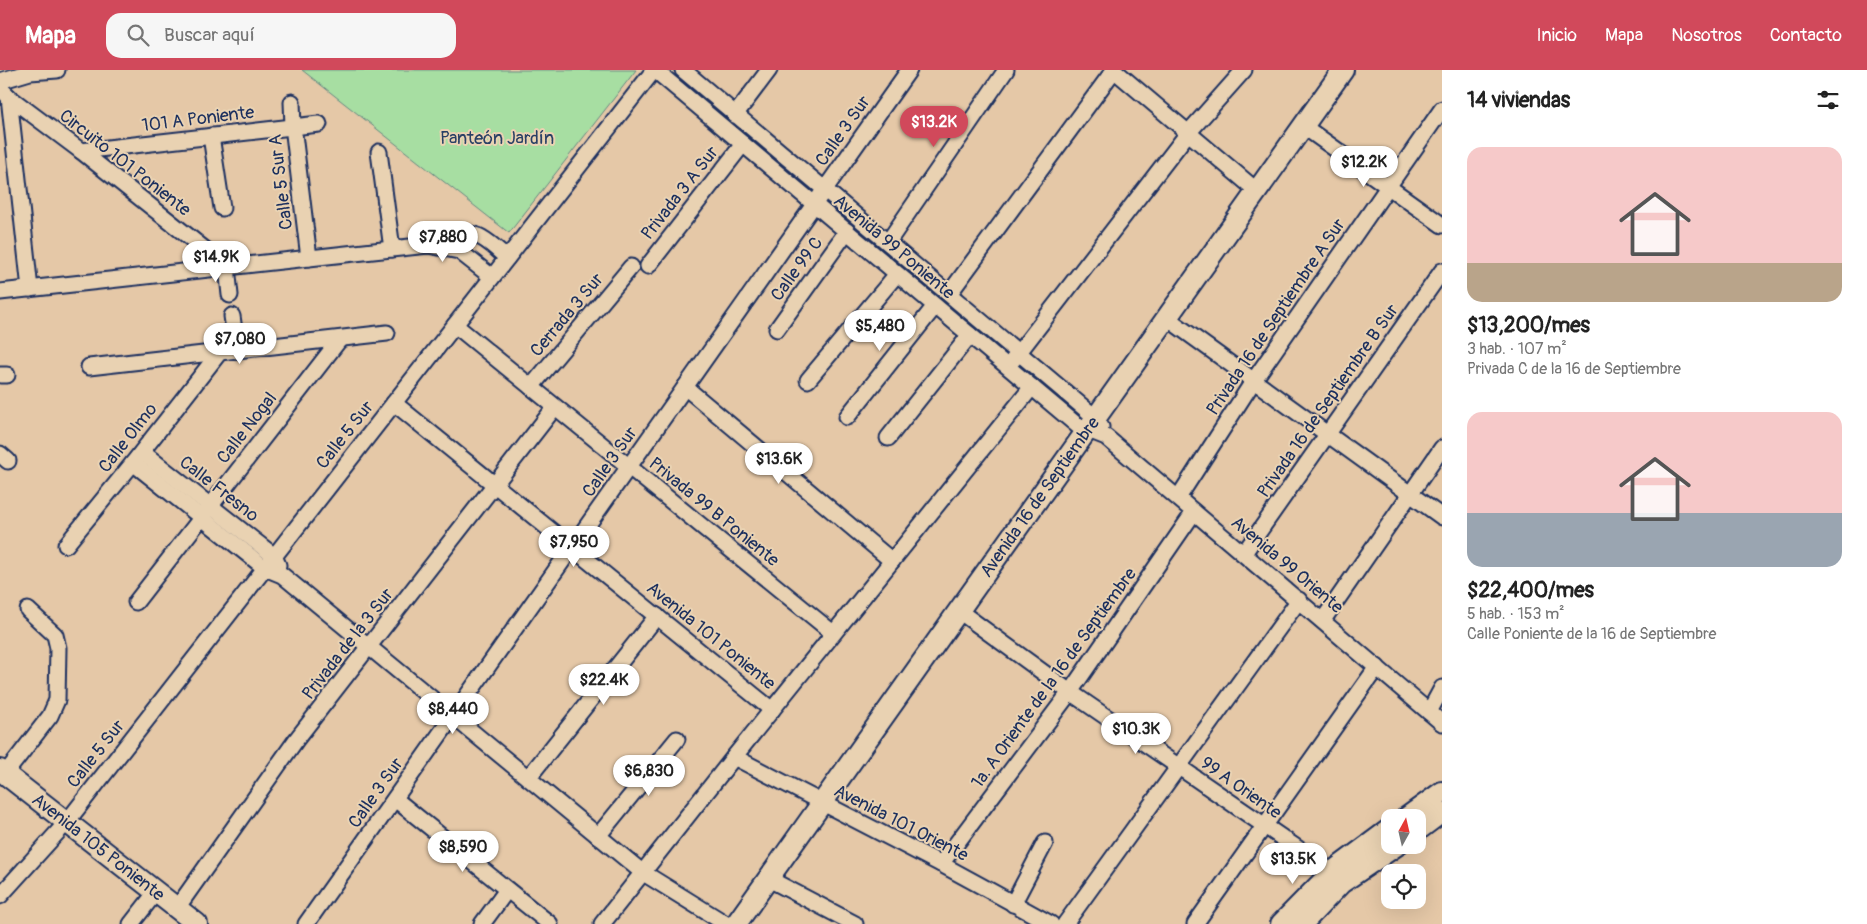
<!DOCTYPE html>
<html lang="es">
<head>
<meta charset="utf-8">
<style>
  :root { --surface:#fff; --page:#f6f6f6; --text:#222; --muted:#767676; --accent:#d1495b }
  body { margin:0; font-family:Pangolin,sans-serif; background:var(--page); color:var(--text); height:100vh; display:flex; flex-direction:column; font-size:19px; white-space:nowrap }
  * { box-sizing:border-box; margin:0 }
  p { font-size:16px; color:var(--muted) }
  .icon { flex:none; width:28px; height:28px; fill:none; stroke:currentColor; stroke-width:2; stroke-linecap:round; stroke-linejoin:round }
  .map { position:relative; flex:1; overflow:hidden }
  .details { display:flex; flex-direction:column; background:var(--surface); width:425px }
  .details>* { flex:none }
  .needle { width:32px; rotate:8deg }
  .tools { position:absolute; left:1381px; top:739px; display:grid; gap:10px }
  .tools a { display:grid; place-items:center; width:45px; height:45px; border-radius:10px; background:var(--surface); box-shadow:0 5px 20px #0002; font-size:25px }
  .price { position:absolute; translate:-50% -42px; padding:0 11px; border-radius:18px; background:#fff; color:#222; font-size:16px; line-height:32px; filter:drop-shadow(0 1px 2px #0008) }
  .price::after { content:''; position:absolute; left:50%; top:30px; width:15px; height:11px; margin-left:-8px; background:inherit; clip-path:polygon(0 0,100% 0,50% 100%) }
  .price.on { background:var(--accent); color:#fff }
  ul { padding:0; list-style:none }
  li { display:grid; align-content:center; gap:10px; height:265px; padding:0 25px }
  li span { display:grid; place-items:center; height:155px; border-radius:15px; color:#555 }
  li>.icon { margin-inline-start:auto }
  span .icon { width:90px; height:90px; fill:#fffc; stroke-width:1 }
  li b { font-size:21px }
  h2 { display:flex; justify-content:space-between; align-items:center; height:60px; padding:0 25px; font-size:21px }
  header { display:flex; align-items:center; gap:30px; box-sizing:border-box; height:70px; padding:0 25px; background:var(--accent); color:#fff }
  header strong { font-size:24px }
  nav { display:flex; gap:28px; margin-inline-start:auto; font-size:18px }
  .search { width:350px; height:45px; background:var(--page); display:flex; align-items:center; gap:12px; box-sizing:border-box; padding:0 18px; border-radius:15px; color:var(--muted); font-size:19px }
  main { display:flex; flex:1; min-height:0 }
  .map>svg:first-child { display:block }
  .green { fill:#a7dea2; stroke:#618680 }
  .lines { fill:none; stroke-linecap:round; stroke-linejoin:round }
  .street-casing { stroke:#1b2f5e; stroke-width:19 }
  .secondary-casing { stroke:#1b2f5e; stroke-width:24 }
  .street { stroke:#e9d2b2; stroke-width:15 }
  .secondary { stroke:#e9d2b2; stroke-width:20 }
  .labels { text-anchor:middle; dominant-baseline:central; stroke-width:4; stroke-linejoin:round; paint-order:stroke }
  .street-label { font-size:18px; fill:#1b2f5e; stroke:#e9d2b2 }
  .park-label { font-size:18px; fill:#294065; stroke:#e9d2b2 }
</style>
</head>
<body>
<header>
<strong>Mapa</strong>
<div class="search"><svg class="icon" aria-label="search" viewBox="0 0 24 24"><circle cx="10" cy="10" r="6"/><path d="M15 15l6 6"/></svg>Buscar aquí</div>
<nav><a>Inicio</a><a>Mapa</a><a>Nosotros</a><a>Contacto</a></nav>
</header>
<main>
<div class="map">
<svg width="1442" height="854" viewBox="0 0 1442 854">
  <rect width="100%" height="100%" fill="#e5c8a7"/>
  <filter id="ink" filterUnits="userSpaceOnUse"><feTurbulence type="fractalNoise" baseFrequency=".02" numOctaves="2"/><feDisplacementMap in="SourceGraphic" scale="10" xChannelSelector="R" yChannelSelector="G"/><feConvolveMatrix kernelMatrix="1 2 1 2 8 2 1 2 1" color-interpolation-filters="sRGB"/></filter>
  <g filter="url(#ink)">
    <!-- green -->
    <polygon class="green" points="302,0 636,0 509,163"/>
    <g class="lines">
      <!-- street casing -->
      <g class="street-casing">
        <g id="street">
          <polyline points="655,0 1078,356 1106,367 1442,653"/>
          <polyline points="683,0 1096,348 1101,357"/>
          <polyline points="1114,0 1257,121"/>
          <polyline points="0,11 30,2 57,0"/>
          <polyline points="0,18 9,27 81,81 227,197 230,225"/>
          <polyline points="9,27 30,219"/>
          <polyline points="292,32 293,56 309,188"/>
          <polyline points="735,45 769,0"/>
          <polyline points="1303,56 1442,155"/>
          <polyline points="211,66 222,138"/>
          <polyline points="81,81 319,54"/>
          <polyline points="379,82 392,179"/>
          <polyline points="888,172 1006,0"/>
          <path d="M 428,175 C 442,167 467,159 482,168 C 491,173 499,181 507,188"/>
          <polyline points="648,196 743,74"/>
          <polyline points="0,222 428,175 459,181 492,207"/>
          <polyline points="949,224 1114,0"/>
          <polyline points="232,246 237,281"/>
          <polyline points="1167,248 1442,447"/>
          <polyline points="455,255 833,563"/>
          <polyline points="777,259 847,161"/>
          <polyline points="1013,290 1188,63 1244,0"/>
          <polyline points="89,297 387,263"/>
          <polyline points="0,305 7,305"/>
          <polyline points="808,310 897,204"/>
          <polyline points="531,317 631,197"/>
          <polyline points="685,317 892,491"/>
          <polyline points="394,333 772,640"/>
          <polyline points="847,347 935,236"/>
          <polyline points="888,368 970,265"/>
          <polyline points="142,382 274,486 278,495"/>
          <polyline points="0,384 8,391"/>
          <polyline points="133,393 265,498 282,505 642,802 726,854"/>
          <polyline points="1178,428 1254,310 1442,39"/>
          <polyline points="66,475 133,393 219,283"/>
          <polyline points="1244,483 1442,201"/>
          <polyline points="136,532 340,269"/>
          <polyline points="959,541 1070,622 1332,802"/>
          <polyline points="1323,550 1442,378"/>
          <polyline points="1429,642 1442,618"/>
          <polyline points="734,687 941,794 1051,854"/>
          <polyline points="5,704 50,646 57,630 58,578 55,565 28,540"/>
          <polyline points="528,708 657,546"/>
          <polyline points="395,729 550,854"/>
          <polyline points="598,766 677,669"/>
          <polyline points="941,794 1070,622 1194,442"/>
          <polyline points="769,809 855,854"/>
          <polyline points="0,826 66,753 654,0"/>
          <polyline points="1013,834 1045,773"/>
          <polyline points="177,838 296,670 555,337"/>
          <polyline points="131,854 156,822"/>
          <polyline points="306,854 909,0"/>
          <polyline points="482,854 507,820"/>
          <polyline points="602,854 734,687 1032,317"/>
          <polyline points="1065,854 1299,530"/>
          <polyline points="1195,854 1377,597"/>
        </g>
      </g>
      <!-- secondary casing -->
      <g class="secondary-casing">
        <g id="secondary">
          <path id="s1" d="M 0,700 L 197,854"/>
          <polyline points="1406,748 1442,722"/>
          <polyline points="1418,760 1442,742"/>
          <path id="s2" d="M 736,854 L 1343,0"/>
          <polyline points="1281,854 1332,802 1390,759"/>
          <polyline points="1302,854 1341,813 1397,775"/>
        </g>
      </g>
      <!-- street -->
      <use href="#street" class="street"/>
      <!-- secondary -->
      <use href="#secondary" class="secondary"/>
    </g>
  </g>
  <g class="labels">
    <!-- street labels -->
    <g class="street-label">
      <text transform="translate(198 49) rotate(-7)">101 A Poniente</text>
      <text transform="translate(843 61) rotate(-55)">Calle 3 Sur</text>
      <text transform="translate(125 93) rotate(38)">Circuito 101 Poniente</text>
      <text transform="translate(281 112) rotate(-97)">Calle 5 Sur A</text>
      <text transform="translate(680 123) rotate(-52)">Privada 3 A Sur</text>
      <text transform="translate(894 177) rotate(40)">Avenida 99 Poniente</text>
      <text transform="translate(797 199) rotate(-54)">Calle 99 C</text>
      <text transform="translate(567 245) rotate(-50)">Cerrada 3 Sur</text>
      <text transform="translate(1276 247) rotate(-56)">Privada 16 de Septiembre A Sur</text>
      <text transform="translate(1328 331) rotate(-55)">Privada 16 de Septiembre B Sur</text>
      <text transform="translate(247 358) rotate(-52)">Calle Nogal</text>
      <text transform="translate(345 365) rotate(-52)">Calle 5 Sur</text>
      <text transform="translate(128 368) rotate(-52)">Calle Olmo</text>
      <text transform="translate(610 392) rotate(-55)">Calle 3 Sur</text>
      <text transform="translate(219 419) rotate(38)">Calle Fresno</text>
      <text stroke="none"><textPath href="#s2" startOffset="524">Avenida 16 de Septiembre</textPath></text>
      <text transform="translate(714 442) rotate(39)">Privada 99 B Poniente</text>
      <text transform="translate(1287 495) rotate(40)">Avenida 99 Oriente</text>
      <text transform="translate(711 566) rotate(39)">Avenida 101 Poniente</text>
      <text transform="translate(348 574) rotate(-52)">Privada de la 3 Sur</text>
      <text transform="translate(1054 608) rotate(-54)">1a. A Oriente de la 16 de Septiembre</text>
      <text transform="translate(96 684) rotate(-52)">Calle 5 Sur</text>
      <text transform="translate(1241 718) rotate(35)">99 A Oriente</text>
      <text transform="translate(376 723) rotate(-55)">Calle 3 Sur</text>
      <text transform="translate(901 753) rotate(27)">Avenida 101 Oriente</text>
      <text stroke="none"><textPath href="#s1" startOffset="125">Avenida 105 Poniente</textPath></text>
    </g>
    <!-- park labels -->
    <g class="park-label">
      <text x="497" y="68">Panteón Jardín</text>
    </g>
  </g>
</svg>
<div class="tools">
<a><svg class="needle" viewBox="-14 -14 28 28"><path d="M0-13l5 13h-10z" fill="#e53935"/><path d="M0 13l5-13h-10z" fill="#767676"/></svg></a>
<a><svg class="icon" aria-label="locate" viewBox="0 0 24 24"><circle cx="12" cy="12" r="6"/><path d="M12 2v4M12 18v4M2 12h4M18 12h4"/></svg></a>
</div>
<b class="price on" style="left:934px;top:78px">$13.2K</b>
<b class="price" style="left:1364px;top:118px">$12.2K</b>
<b class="price" style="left:443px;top:193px">$7,880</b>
<b class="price" style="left:216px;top:213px">$14.9K</b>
<b class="price" style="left:880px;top:282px">$5,480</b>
<b class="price" style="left:240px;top:295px">$7,080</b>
<b class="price" style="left:779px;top:415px">$13.6K</b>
<b class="price" style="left:574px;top:498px">$7,950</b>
<b class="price" style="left:604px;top:636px">$22.4K</b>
<b class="price" style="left:453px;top:665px">$8,440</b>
<b class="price" style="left:1136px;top:685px">$10.3K</b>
<b class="price" style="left:649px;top:727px">$6,830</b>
<b class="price" style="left:463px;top:803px">$8,590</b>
<b class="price" style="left:1293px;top:815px">$13.5K</b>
</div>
<section class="details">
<h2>14 viviendas<svg class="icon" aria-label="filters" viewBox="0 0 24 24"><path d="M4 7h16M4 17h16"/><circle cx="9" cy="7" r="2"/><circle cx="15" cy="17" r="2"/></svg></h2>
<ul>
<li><span style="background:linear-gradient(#f6c9c9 75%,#b9a48a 0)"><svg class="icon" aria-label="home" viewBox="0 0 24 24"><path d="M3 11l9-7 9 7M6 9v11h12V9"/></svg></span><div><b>$13,200/mes</b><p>3 hab. · 107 m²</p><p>Privada C de la 16 de Septiembre</p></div></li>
<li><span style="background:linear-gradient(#f6c9c9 65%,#9aa5b1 0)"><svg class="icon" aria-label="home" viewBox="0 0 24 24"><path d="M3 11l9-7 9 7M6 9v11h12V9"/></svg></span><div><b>$22,400/mes</b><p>5 hab. · 153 m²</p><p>Calle Poniente de la 16 de Septiembre</p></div></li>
</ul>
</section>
</main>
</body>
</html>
